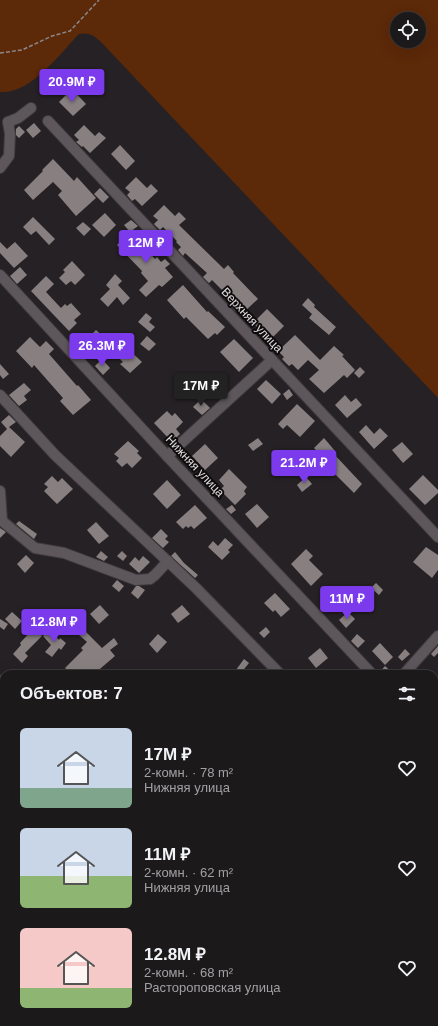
<!DOCTYPE html>
<html lang="ru">
<head>
<meta charset="utf-8">
<style>
  :root { --surface:#1c191b; --page:#292628; --text:#f1f3f6; --muted:#a0a0a3; --line:#3a383a; --accent:#7c3aed }
  body { margin:0; font-family:Arial,sans-serif; background:var(--page); color:var(--text); height:100vh; display:flex; flex-direction:column; font-size:15px; white-space:nowrap }
  * { box-sizing:border-box; margin:0 }
  p { font-size:13px; color:var(--muted) }
  .icon { flex:none; width:22px; height:22px; fill:none; stroke:currentColor; stroke-width:2; stroke-linecap:round; stroke-linejoin:round }
  .map { position:relative; flex:1; overflow:hidden }
  .side { position:absolute; left:0px; top:670px; width:438px; height:356px; display:flex; flex-direction:column; background:var(--surface); border-radius:12px 12px 0 0; box-shadow:0 4px 16px #0002,0 0 0 1px var(--line) }
  .side>* { flex:none }
  .fabs { position:absolute; left:390px; top:12px; display:grid; gap:8px }
  .fabs a { display:grid; place-items:center; width:36px; height:36px; border-radius:50%; background:var(--surface); box-shadow:0 4px 16px #0002,0 0 0 1px var(--line); font-size:20px }
  .price { position:absolute; translate:-50% -34px; padding:0 9px; border-radius:4px; background:var(--accent); color:#fff; font-size:13px; line-height:26px; filter:drop-shadow(0 1px 2px #0008) }
  .price::after { content:''; position:absolute; left:50%; top:24px; width:12px; height:9px; margin-left:-6px; background:inherit; clip-path:polygon(0 0,100% 0,50% 100%) }
  .price.on { background:#222; color:#fff }
  ul { padding:0; list-style:none }
  li { display:flex; align-items:center; gap:12px; height:100px; padding:0 20px }
  li span { display:grid; place-items:center; flex:none; width:112px; height:80px; border-radius:6px; color:#555 }
  li>.icon { margin-inline-start:auto }
  span .icon { width:48px; height:48px; fill:#fffc; stroke-width:1 }
  li b { font-size:17px }
  h2 { display:flex; justify-content:space-between; align-items:center; height:48px; padding:0 20px; font-size:17px }
  .map>svg:first-child { display:block }
  .green { fill:#5c2909; fill-rule:evenodd }
  .lines { fill:none; stroke-linecap:round; stroke-linejoin:round }
  .river { stroke:#0c0035; stroke-width:15 }
  .building { fill:#888080 }
  .minor-casing { stroke:#413c3f; stroke-width:12 }
  .path { stroke:#8c888a; stroke-width:1.5; stroke-dasharray:4 2; stroke-linecap:butt }
  .minor { stroke:#5d565a; stroke-width:10 }
  .labels { text-anchor:middle; dominant-baseline:central; stroke-width:4; stroke-linejoin:round; paint-order:stroke }
  .street-label { font-size:12px; fill:#e0dcde; stroke:#0e0b0c }
</style>
</head>
<body>
<div class="map">
<svg width="438" height="1026" viewBox="0 0 438 1026">
  <rect width="100%" height="100%" fill="#262124"/>
  <!-- green -->
  <g class="green">
    <path d="M 0,0 L 438,0 L 438,398 L 100,41 C 93,35 89,32 79,34 C 59,55 31,94 0,92 ZM 397,19 L 419,19 L 419,41 L 397,41 Z"/>
    <polygon points="0,849 4,852 4,1011 0,1014"/>
  </g>
  <g class="lines">
    <!-- river -->
    <g class="river">
      <polyline points="0,800 4,806"/>
      <polyline points="39,1026 44,1022"/>
    </g>
  </g>
  <!-- building -->
  <g class="building">
    <polygon points="72,89 86,104 73,116 59,102"/>
    <polygon points="34,123 41,131 33,138 26,130"/>
    <polygon points="84,125 95,136 99,132 106,138 90,153 83,146 82,147 76,142 79,140 74,135"/>
    <polygon points="19,126 25,132 19,138 16,135 16,129"/>
    <polygon points="120,145 135,161 126,170 111,154"/>
    <polygon points="53,159 74,181 77,177 96,198 76,216 58,195 62,191 53,182 33,200 24,190 43,171 42,170"/>
    <polygon points="136,177 147,188 151,184 158,191 142,206 135,199 132,201 127,195 130,192 125,188"/>
    <polygon points="100,188 109,197 103,203 94,194"/>
    <polygon points="164,205 175,216 179,212 186,219 179,225 224,269 228,265 234,272 233,273 258,299 244,312 239,307 235,311 230,305 234,302 212,280 209,283 203,277 207,273 185,253 183,256 178,250 181,247 176,242 177,241 163,227 160,230 154,224 158,220 153,216"/>
    <polygon points="105,213 116,225 104,237 92,225"/>
    <polygon points="33,217 55,239 49,245 36,231 31,235 23,227"/>
    <polygon points="131,220 138,226 130,232 124,225"/>
    <polygon points="83,222 91,229 84,236 76,228"/>
    <polygon points="130,232 155,259 157,257 161,262 165,259 170,264 165,268 173,277 162,287 159,285 146,297 139,290 148,281 141,273 142,271 117,245"/>
    <polygon points="0,242 7,249 15,242 28,256 14,268 0,253"/>
    <polygon points="72,261 85,275 75,285 71,281 66,285 59,278 65,272 63,270"/>
    <polygon points="20,267 27,275 17,284 10,276"/>
    <polygon points="115,274 122,281 118,285 130,298 123,305 117,297 108,307 100,299 110,289 106,285"/>
    <polygon points="46,276 54,284 46,292 61,308 65,304 67,306 71,303 81,314 74,320 77,323 69,331 31,291"/>
    <polygon points="183,285 207,312 208,311 225,327 217,335 215,333 208,339 186,317 184,319 167,300"/>
    <polygon points="308,298 315,305 314,307 336,327 329,335 309,318 312,314 302,305"/>
    <polygon points="267,309 284,326 270,340 253,323"/>
    <polygon points="146,313 152,318 149,322 155,327 150,332 138,322"/>
    <polygon points="96,330 107,340 99,348 102,351 97,357 83,343"/>
    <polygon points="295,335 320,360 334,346 344,355 342,356 355,370 347,378 344,375 324,393 309,379 319,370 308,360 298,370 292,364 289,366 282,359 284,357 278,351"/>
    <polygon points="147,336 156,344 149,351 140,344"/>
    <polygon points="30,337 40,347 46,341 54,349 49,354 77,386 78,385 91,400 73,415 60,401 63,398 34,365 32,368 16,351"/>
    <polygon points="234,339 253,358 239,372 220,352"/>
    <polygon points="127,348 142,362 130,373 120,364 123,362 118,357"/>
    <polygon points="102,359 110,368 103,375 95,366"/>
    <polygon points="0,364 9,374 3,379 0,375"/>
    <polygon points="360,367 365,372 359,378 354,373"/>
    <polygon points="266,380 281,394 272,404 257,389"/>
    <polygon points="24,383 31,390 24,396 27,400 19,406 9,395"/>
    <polygon points="289,389 293,395 287,400 283,394"/>
    <polygon points="345,395 351,402 356,398 362,405 347,418 335,405"/>
    <polygon points="201,399 210,408 202,415 193,407"/>
    <polygon points="297,404 315,421 300,437 287,425 283,429 278,424"/>
    <polygon points="167,411 172,416 175,413 183,422 176,429 180,434 172,442 154,423"/>
    <polygon points="9,415 16,422 9,427 25,442 11,457 0,446 0,436 7,429 1,422"/>
    <polygon points="366,425 374,434 380,428 388,436 374,449 359,432"/>
    <polygon points="258,438 263,444 253,451 248,445"/>
    <polygon points="324,438 335,451 333,453 362,484 354,493 331,470 333,468 314,448"/>
    <polygon points="128,441 139,451 137,453 142,458 132,468 127,463 122,467 116,461 119,458 114,454"/>
    <polygon points="402,442 413,454 403,463 392,450"/>
    <polygon points="205,444 218,458 205,470 192,456"/>
    <polygon points="229,469 247,487 244,491 246,494 235,505 220,490 224,486 219,480"/>
    <polygon points="423,475 438,490 438,493 425,505 409,489"/>
    <polygon points="52,476 58,482 62,478 73,489 57,504 44,491 48,487 44,484"/>
    <polygon points="306,477 312,484 302,492 297,485"/>
    <polygon points="167,480 181,495 167,509 153,494"/>
    <polygon points="257,504 269,517 257,528 245,514"/>
    <polygon points="195,505 207,518 194,529 191,526 188,528 186,526 183,529 176,522"/>
    <polygon points="232,505 236,510 231,514 226,509"/>
    <polygon points="19,521 37,534 34,539 16,524"/>
    <polygon points="96,522 109,536 99,544 87,530"/>
    <polygon points="0,528 6,532 0,538"/>
    <polygon points="161,529 168,536 165,539 169,542 163,548 152,538"/>
    <polygon points="225,538 233,545 228,550 230,552 222,560 208,547 213,541 218,546"/>
    <polygon points="426,547 438,555 438,570 432,578 413,562"/>
    <polygon points="306,549 313,556 309,560 323,574 311,586 291,564"/>
    <polygon points="101,551 108,557 104,561 96,557"/>
    <polygon points="122,551 127,556 123,561 117,556"/>
    <polygon points="175,552 184,563 198,575 195,578 173,558 171,556"/>
    <polygon points="26,555 34,563 25,573 17,564"/>
    <polygon points="143,556 150,562 139,573 129,564 135,557 139,561"/>
    <polygon points="117,580 124,586 119,592 112,586"/>
    <polygon points="376,583 383,590 379,595 371,588"/>
    <polygon points="136,586 139,586 145,590 138,599 131,593"/>
    <polygon points="275,593 290,609 281,617 275,610 273,612 264,603"/>
    <polygon points="100,605 109,615 99,624 90,614"/>
    <polygon points="182,605 190,614 178,623 171,614"/>
    <polygon points="12,612 22,621 15,629 5,619"/>
    <polygon points="348,612 355,619 346,628 339,620"/>
    <polygon points="0,619 8,624 4,630 0,627"/>
    <polygon points="266,627 270,632 264,638 259,633"/>
    <polygon points="34,628 42,636 25,653 28,656 22,663 13,654 21,645 20,643"/>
    <polygon points="83,629 102,648 114,638 118,644 110,650 115,656 94,674 73,674 65,668 83,650 81,648 87,642 78,634"/>
    <polygon points="50,630 59,640 60,638 66,643 61,650 59,648 52,657 45,652 51,645 43,636"/>
    <polygon points="158,634 167,642 157,653 149,644"/>
    <polygon points="357,634 365,641 358,648 351,641"/>
    <polygon points="380,643 393,657 385,665 372,651"/>
    <polygon points="438,646 438,653 434,657 431,654"/>
    <polygon points="320,648 328,658 316,668 308,658"/>
    <polygon points="405,649 410,654 402,661 398,657"/>
    <polygon points="244,659 249,663 240,674 233,674"/>
    <polygon points="385,666 394,674 378,674"/>
  </g>
  <g class="lines">
    <!-- minor casing -->
    <g class="minor-casing">
      <g id="minor">
        <polyline points="48,121 438,537"/>
        <polyline points="8,122 18,118 31,108"/>
        <polyline points="0,168 9,156 10,134 8,122"/>
        <polyline points="0,275 167,456 372,674"/>
        <polyline points="0,395 55,455 196,588 280,674"/>
        <polyline points="167,456 272,360"/>
        <polyline points="0,491 2,521 35,548 64,553 136,580 150,579 155,575 168,561"/>
        <polyline points="404,674 438,636"/>
        <polyline points="0,681 4,680"/>
        <polyline points="434,833 438,839"/>
        <polyline points="0,861 4,864"/>
        <polyline points="434,871 438,866"/>
        <polyline points="0,992 4,985"/>
      </g>
    </g>
    <!-- path -->
    <g class="path">
      <polyline points="0,53 22,50 52,36 70,31 99,0"/>
      <polyline points="105,1026 110,1022"/>
      <polyline points="374,1026 375,1022"/>
    </g>
    <!-- minor -->
    <use href="#minor" class="minor"/>
  </g>
  <g class="labels">
    <!-- street labels -->
    <g class="street-label">
      <text transform="translate(252 320) rotate(47)">Верхняя улица</text>
      <text transform="translate(195 466) rotate(47)">Нижняя улица</text>
    </g>
  </g>
</svg>
<div class="fabs">
<a><svg class="icon" aria-label="locate" viewBox="0 0 24 24"><circle cx="12" cy="12" r="6"/><path d="M12 2v4M12 18v4M2 12h4M18 12h4"/></svg></a>
</div>
<b class="price" style="left:72px;top:103px">20.9M ₽</b>
<b class="price" style="left:146px;top:264px">12M ₽</b>
<b class="price" style="left:102px;top:367px">26.3M ₽</b>
<b class="price on" style="left:201px;top:407px">17M ₽</b>
<b class="price" style="left:304px;top:484px">21.2M ₽</b>
<b class="price" style="left:347px;top:620px">11M ₽</b>
<b class="price" style="left:54px;top:643px">12.8M ₽</b>
<section class="side">
<h2>Объектов: 7<svg class="icon" aria-label="filters" viewBox="0 0 24 24"><path d="M4 7h16M4 17h16"/><circle cx="9" cy="7" r="2"/><circle cx="15" cy="17" r="2"/></svg></h2>
<ul>
<li><span style="background:linear-gradient(#c9d6e8 75%,#7fa58c 0)"><svg class="icon" aria-label="home" viewBox="0 0 24 24"><path d="M3 11l9-7 9 7M6 9v11h12V9"/></svg></span><div><b>17M ₽</b><p>2-комн. · 78 m²</p><p>Нижняя улица</p></div><svg class="icon" aria-label="heart" viewBox="0 0 24 24"><path d="M12 20l-8-8c-3-5 5-10 8-4 3-6 11-1 8 4z"/></svg></li>
<li><span style="background:linear-gradient(#c9d6e8 60%,#8fb573 0)"><svg class="icon" aria-label="home" viewBox="0 0 24 24"><path d="M3 11l9-7 9 7M6 9v11h12V9"/></svg></span><div><b>11M ₽</b><p>2-комн. · 62 m²</p><p>Нижняя улица</p></div><svg class="icon" aria-label="heart" viewBox="0 0 24 24"><path d="M12 20l-8-8c-3-5 5-10 8-4 3-6 11-1 8 4z"/></svg></li>
<li><span style="background:linear-gradient(#f6c9c9 75%,#8fb573 0)"><svg class="icon" aria-label="home" viewBox="0 0 24 24"><path d="M3 11l9-7 9 7M6 9v11h12V9"/></svg></span><div><b>12.8M ₽</b><p>2-комн. · 68 m²</p><p>Растороповская улица</p></div><svg class="icon" aria-label="heart" viewBox="0 0 24 24"><path d="M12 20l-8-8c-3-5 5-10 8-4 3-6 11-1 8 4z"/></svg></li>
</ul>
</section>
</div>
</body>
</html>
